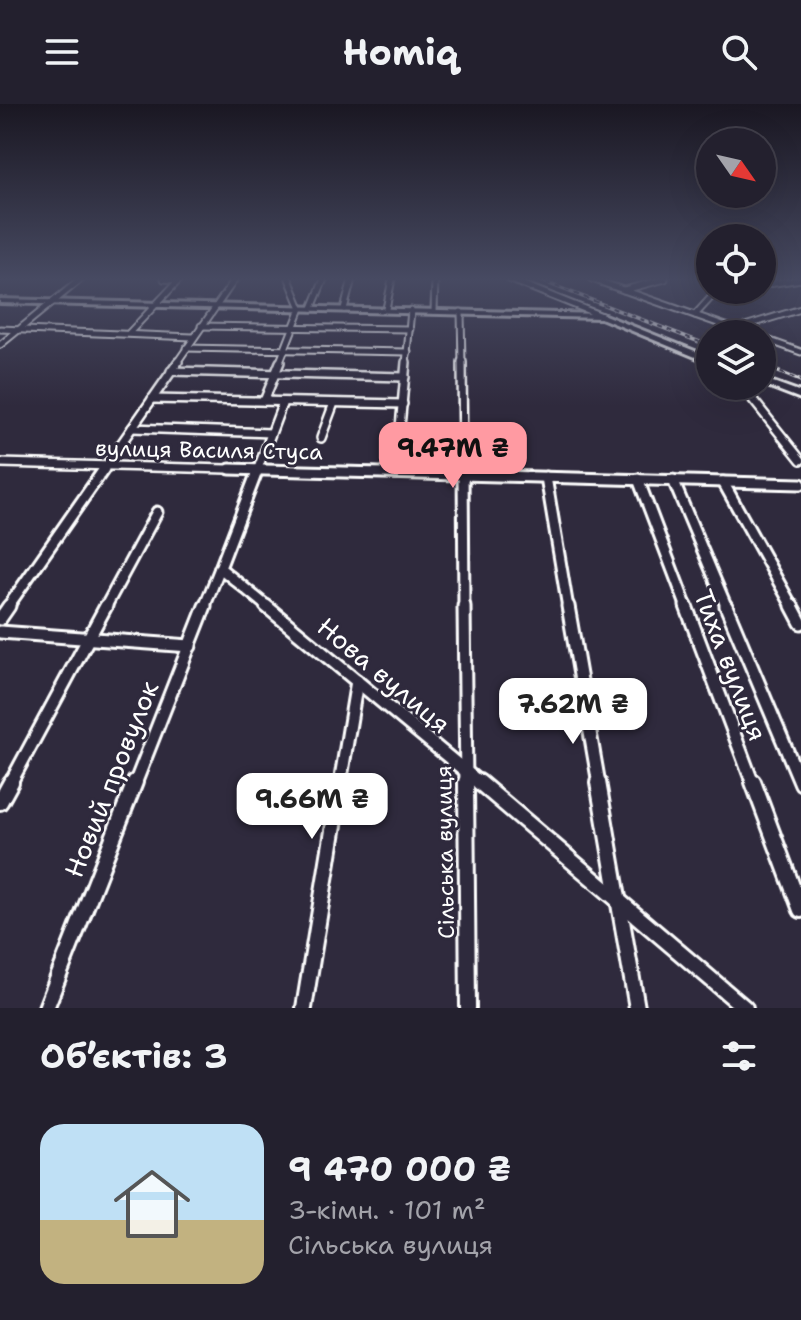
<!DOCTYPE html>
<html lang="uk">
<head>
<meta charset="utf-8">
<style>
  :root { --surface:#23202e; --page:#2f2d3a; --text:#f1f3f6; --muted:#a3a3aa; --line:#403e4a; --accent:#ff9aa2 }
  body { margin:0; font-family:"Shantell Sans",sans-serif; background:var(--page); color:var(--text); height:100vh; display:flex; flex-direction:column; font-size:30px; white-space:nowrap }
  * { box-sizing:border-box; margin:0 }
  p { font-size:26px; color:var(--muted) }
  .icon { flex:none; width:44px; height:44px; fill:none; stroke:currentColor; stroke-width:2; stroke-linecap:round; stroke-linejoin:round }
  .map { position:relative; height:904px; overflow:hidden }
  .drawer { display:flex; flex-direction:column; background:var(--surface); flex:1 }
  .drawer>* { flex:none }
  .needle { width:52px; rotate:124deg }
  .controls { position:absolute; left:696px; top:24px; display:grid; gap:16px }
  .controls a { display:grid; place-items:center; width:80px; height:80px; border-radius:50%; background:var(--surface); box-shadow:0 8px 32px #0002,0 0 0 2px var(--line); font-size:40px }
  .price { position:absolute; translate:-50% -68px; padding:0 18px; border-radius:16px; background:#fff; color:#222; font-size:26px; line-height:52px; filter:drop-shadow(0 2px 4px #0008) }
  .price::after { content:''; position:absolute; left:50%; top:48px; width:24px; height:18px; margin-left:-12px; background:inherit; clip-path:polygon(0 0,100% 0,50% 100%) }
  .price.on { background:var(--accent); color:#111 }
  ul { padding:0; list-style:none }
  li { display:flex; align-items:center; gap:24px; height:200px; padding:0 40px }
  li+li { border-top:2px solid var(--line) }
  li span { display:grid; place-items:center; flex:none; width:224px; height:160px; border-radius:24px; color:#555 }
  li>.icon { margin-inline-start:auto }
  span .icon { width:96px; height:96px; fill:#fffc; stroke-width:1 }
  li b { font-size:34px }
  h2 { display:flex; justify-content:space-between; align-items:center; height:96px; padding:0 40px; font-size:34px }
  header { display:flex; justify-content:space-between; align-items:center; height:104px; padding:0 40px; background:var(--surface); font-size:36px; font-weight:700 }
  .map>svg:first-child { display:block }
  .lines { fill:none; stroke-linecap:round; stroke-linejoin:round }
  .street-far4-casing { stroke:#fff; stroke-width:9 }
  .street-far3-casing { stroke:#fff; stroke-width:12 }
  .street-far2-casing { stroke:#fff; stroke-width:15 }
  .street-far1-casing { stroke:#fff; stroke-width:17 }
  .street-casing { stroke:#fff; stroke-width:20 }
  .secondary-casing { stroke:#fff; stroke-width:6 }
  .street-far4 { stroke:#2f2a3d; stroke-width:5 }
  .street-far3 { stroke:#2f2a3d; stroke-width:7 }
  .street-far2 { stroke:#2f2a3d; stroke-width:9 }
  .street-far1 { stroke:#2f2a3d; stroke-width:11 }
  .street { stroke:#2f2a3d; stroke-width:14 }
  .secondary { fill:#2f2a3d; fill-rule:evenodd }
  .rail-casing { stroke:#fff; stroke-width:4 }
  .rail { stroke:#2f2a3d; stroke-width:2; stroke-dasharray:5; stroke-linecap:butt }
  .labels { text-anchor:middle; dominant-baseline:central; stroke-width:6; stroke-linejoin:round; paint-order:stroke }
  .street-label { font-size:22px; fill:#fff; stroke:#2f2a3d }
  .near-street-label { font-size:26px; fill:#fff; stroke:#2f2a3d }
</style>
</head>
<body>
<header><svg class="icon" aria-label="menu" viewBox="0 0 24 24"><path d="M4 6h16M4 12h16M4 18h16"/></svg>Homiq<svg class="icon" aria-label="search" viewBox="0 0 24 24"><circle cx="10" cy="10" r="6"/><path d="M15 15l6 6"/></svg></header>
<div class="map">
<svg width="801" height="904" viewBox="0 0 801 904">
  <rect width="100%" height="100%" fill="#2f2a3d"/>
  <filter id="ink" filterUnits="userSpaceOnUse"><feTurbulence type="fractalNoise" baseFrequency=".0125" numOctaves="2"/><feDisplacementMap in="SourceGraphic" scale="16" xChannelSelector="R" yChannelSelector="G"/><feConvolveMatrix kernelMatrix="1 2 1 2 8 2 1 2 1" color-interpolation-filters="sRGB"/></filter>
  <g filter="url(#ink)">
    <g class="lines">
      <!-- street-far4 casing -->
      <g class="street-far4-casing">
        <g id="street-far4">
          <polyline points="509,175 602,212"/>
          <polyline points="592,175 749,230"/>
          <polyline points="762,181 801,175"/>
          <polyline points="624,186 665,175"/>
          <polyline points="312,204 324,175"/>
          <polyline points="344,205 352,175"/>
          <polyline points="386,205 392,175"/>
          <polyline points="434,207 435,175"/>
          <polyline points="461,208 462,260"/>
          <polyline points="695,211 715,189 730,186"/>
          <polyline points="201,222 410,225"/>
          <polyline points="0,225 193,233"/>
          <polyline points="735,225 801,205"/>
          <polyline points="129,229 179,176 164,175"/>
          <polyline points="762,234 801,248"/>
          <polyline points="0,241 81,175"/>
          <polyline points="186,244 408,248"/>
          <polyline points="176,260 235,175"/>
          <polyline points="279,260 301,204 289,175"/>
          <polyline points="406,260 411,206"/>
        </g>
      </g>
      <!-- street-far3 casing -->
      <g class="street-far3-casing">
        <g id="street-far3">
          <polyline points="462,258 463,367"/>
          <polyline points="171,267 405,273"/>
          <polyline points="742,282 801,356"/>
          <polyline points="152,295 403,300"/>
          <polyline points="264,297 280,258"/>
          <polyline points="132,324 271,329"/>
          <polyline points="321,334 334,299"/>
          <polyline points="0,359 306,367"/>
          <polyline points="102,367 178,258"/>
          <polyline points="257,367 283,298"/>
          <polyline points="396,367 406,258"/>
        </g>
      </g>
      <!-- street-far2 casing -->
      <g class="street-far2-casing">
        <g id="street-far2">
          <polyline points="230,365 801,380"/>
          <polyline points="258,365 220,464 269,504"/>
          <polyline points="463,365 464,504"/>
          <polyline points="396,369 396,365"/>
          <polyline points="546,373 568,504"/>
          <polyline points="638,375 687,504"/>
          <polyline points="673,376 727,504"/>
          <polyline points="723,378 793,504"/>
          <polyline points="7,504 104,365"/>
          <polyline points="105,504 157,408"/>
          <polyline points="204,504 220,464"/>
        </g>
      </g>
      <!-- street-far1 casing -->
      <g class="street-far1-casing">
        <g id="street-far1">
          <polyline points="266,502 481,680"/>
          <polyline points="464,502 466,680"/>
          <polyline points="568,502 599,680"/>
          <polyline points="686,502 753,680"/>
          <polyline points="726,502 801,680"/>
          <polyline points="792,502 801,519"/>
          <polyline points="0,515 9,502"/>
          <polyline points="0,528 190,542"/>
          <polyline points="10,680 106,502"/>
          <polyline points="135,680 205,502"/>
          <polyline points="340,680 357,577"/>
        </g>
      </g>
      <!-- street casing -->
      <g class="street-casing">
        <g id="street">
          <polyline points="466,678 468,904"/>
          <polyline points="479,678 745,904"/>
          <polyline points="598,678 637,904"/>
          <polyline points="753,678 801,806"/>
          <polyline points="0,698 11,678"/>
          <polyline points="46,904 135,678"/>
          <polyline points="304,904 341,678"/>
        </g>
      </g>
      <!-- secondary casing -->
      <g class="secondary-casing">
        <g id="secondary">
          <polygon points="0,195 602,210 710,253 710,259 601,214 0,199"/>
          <polygon points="762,274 801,288 801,295 762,280"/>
        </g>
      </g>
      <!-- street-far4 -->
      <use href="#street-far4" class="street-far4"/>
      <!-- street-far3 -->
      <use href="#street-far3" class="street-far3"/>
      <!-- street-far2 -->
      <use href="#street-far2" class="street-far2"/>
      <!-- street-far1 -->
      <use href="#street-far1" class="street-far1"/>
      <!-- street -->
      <use href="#street" class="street"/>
      <!-- secondary -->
      <use href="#secondary" class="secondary"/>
      <!-- rail casing -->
      <g class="rail-casing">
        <g id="rail">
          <polyline points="537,175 710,242"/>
          <polyline points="762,261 801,277"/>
        </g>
      </g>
      <!-- rail -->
      <use href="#rail" class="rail"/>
    </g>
  </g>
  <!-- sky -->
  <linearGradient id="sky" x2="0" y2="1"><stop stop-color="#1a1722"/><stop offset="0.58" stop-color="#474a62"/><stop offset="1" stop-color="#474a62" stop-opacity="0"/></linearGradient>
  <rect width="801" height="302" fill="url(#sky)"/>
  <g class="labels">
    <!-- street labels -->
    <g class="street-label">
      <text transform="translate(209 346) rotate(1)">вулиця Василя Стуса</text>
      <text transform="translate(445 748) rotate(-91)">Сільська вулиця</text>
    </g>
    <!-- near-street labels -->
    <g class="near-street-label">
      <text transform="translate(731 561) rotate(69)">Тиха вулиця</text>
      <text transform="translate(384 571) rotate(40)">Нова вулиця</text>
      <text transform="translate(111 675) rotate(-68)">Новий провулок</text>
    </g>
  </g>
</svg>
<div class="controls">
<a><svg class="needle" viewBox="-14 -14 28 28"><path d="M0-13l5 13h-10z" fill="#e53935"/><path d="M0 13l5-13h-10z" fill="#a3a3aa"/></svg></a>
<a><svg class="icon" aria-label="locate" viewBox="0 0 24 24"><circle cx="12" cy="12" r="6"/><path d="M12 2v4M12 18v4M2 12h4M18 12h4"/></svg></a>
<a><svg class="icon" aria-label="layers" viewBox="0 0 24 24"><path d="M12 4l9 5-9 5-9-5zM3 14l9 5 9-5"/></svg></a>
</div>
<b class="price on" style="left:453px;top:386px">9.47M ₴</b>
<b class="price" style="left:573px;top:642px">7.62M ₴</b>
<b class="price" style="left:312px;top:737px">9.66M ₴</b>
</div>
<section class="drawer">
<h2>Об’єктів: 3<svg class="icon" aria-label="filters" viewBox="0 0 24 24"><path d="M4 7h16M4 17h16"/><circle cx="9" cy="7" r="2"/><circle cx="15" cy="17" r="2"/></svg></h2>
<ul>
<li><span style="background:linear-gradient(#bfe0f5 60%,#c2b280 0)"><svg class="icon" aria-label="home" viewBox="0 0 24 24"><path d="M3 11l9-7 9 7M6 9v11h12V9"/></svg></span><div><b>9 470 000 ₴</b><p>3-кімн. · 101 m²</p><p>Сільська вулиця</p></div></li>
</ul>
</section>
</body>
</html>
